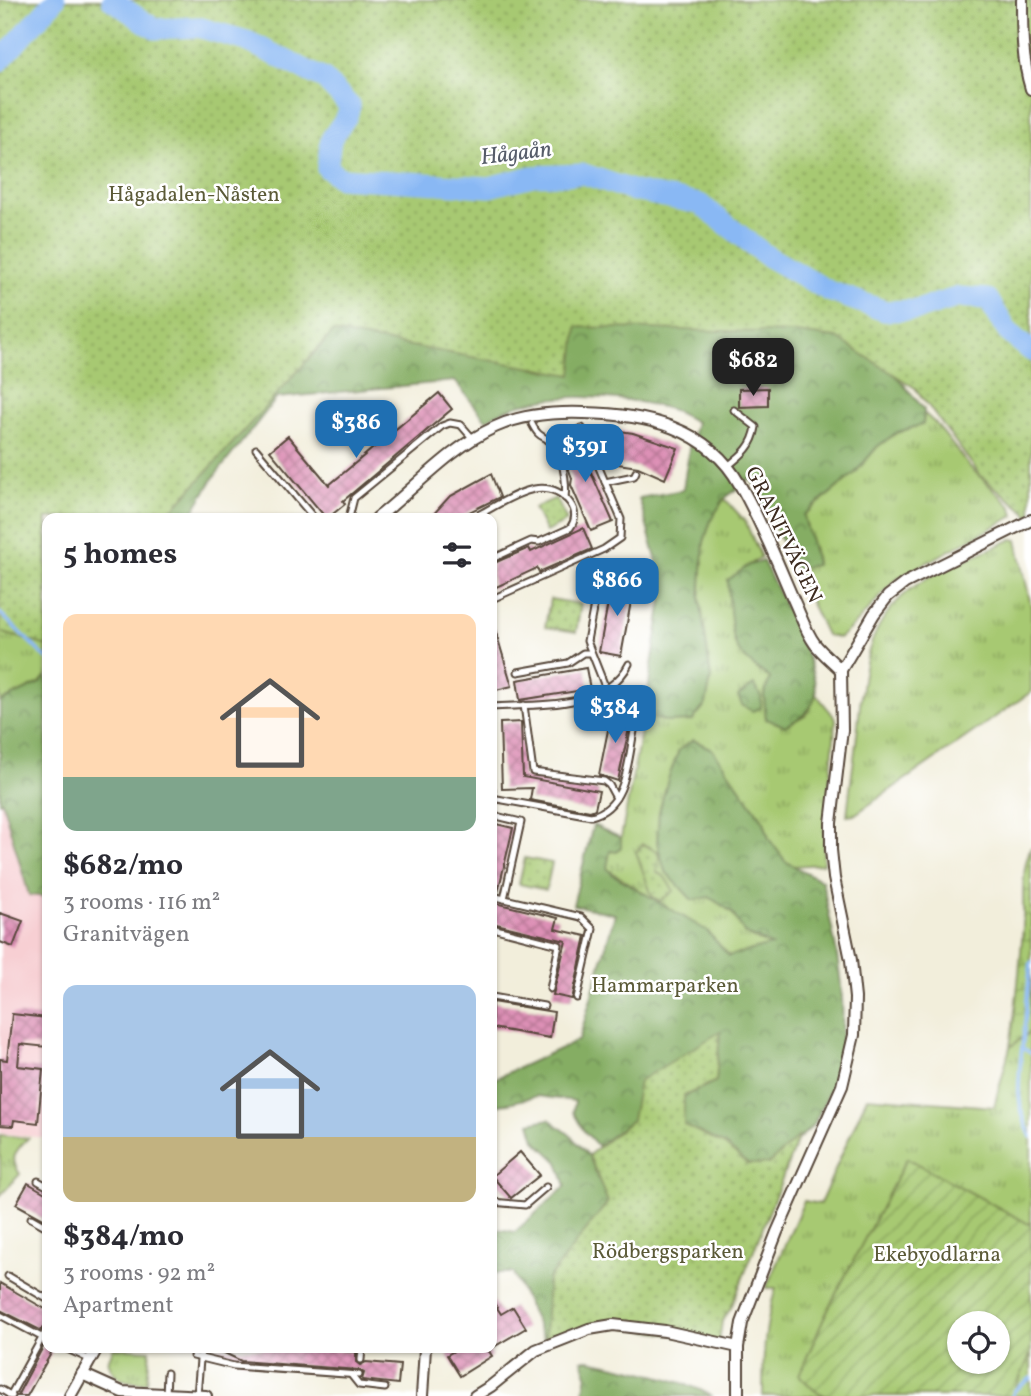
<!DOCTYPE html>
<html lang="en">
<head>
<meta charset="utf-8">
<style>
  :root { --surface:#fff; --page:#f2f2f3; --text:#2b2b33; --muted:#7c7c81; --accent:#1f6fb2 }
  body { margin:0; font-family:Vollkorn,serif; background:var(--page); color:var(--text); height:100vh; display:flex; flex-direction:column; font-size:26px; white-space:nowrap }
  * { box-sizing:border-box; margin:0 }
  p { font-size:23px; color:var(--muted) }
  .icon { flex:none; width:38px; height:38px; fill:none; stroke:currentColor; stroke-width:2; stroke-linecap:round; stroke-linejoin:round }
  .map { position:relative; flex:1; overflow:hidden }
  .details { position:absolute; left:42px; top:513px; width:455px; height:840px; display:flex; flex-direction:column; background:var(--surface); border-radius:14px; box-shadow:0 2px 5px #0004 }
  .details>* { flex:none }
  .controls { position:absolute; left:947px; top:1311px; display:grid; gap:14px }
  .controls a { display:grid; place-items:center; width:63px; height:63px; border-radius:50%; background:var(--surface); box-shadow:0 2px 5px #0004; font-size:35px }
  .price { position:absolute; translate:-50% -60px; padding:0 16px; border-radius:14px; background:var(--accent); color:#fff; font-size:23px; line-height:46px; filter:drop-shadow(0 2px 4px #0008) }
  .price::after { content:''; position:absolute; left:50%; top:42px; width:21px; height:16px; margin-left:-10px; background:inherit; clip-path:polygon(0 0,100% 0,50% 100%) }
  .price.on { background:#222; color:#fff }
  ul { padding:0; list-style:none }
  li { display:grid; align-content:center; gap:14px; height:371px; padding:0 21px }
  li span { display:grid; place-items:center; height:217px; border-radius:14px; color:#555 }
  li>.icon { margin-inline-start:auto }
  span .icon { width:126px; height:126px; fill:#fffc; stroke-width:1 }
  li b { font-size:30px }
  h2 { display:flex; justify-content:space-between; align-items:center; height:84px; padding:0 21px; font-size:30px }
  .map>svg:first-child { display:block }
  .built { fill:#f7cfd3 }
  .grass { fill:url(#grass-tufts); stroke:#717a48; stroke-width:2; fill-rule:evenodd }
  .forest { fill:url(#forest-crowns); stroke:#606c41; stroke-width:2 }
  .wetland { fill:url(#wetland-marsh); stroke:#717a48; stroke-width:2 }
  .park { fill:url(#park-dots); stroke:#717a48; stroke-width:2 }
  .garden { fill:url(#garden-furrows); stroke:#717a48; stroke-width:2; fill-rule:evenodd }
  .lines { fill:none; stroke-linecap:round; stroke-linejoin:round }
  .stream { stroke:#89b8f4; stroke-width:3.5 }
  .river { stroke:#89b8f4; stroke-width:21 }
  .building { fill:url(#building-cross-hatch) }
  .service-casing { stroke:#56473a; stroke-width:9 }
  .minor-casing { stroke:#56473a; stroke-width:14 }
  .service { stroke:#fff; stroke-width:5 }
  .minor { stroke:#fff; stroke-width:10 }
  .labels { text-anchor:middle; dominant-baseline:central; stroke-width:5; stroke-linejoin:round; paint-order:stroke }
  .park-label { font-size:21px; fill:#5b5a37; stroke:#fff }
  .street-label { font-size:21px; fill:#3b2a1e; stroke:#fff }
  .water-label { font-size:23px; font-style:italic; fill:#565c69; stroke:#fff }
</style>
</head>
<body>
<div class="map">
<svg width="1031" height="1396" viewBox="0 0 1031 1396">
  <defs>
    <pattern id="grass-tufts" width="24" height="20" patternUnits="userSpaceOnUse" patternTransform="scale(1.75)"><rect width="24" height="20" fill="#a7c972"/><path d="M3 7l-1-3M5 7V3M7 7l1-3M15 17l-1-3M17 17v-4M19 17l1-3" fill="none" stroke="#89a35d"/></pattern>
    <pattern id="forest-crowns" width="20" height="18" patternUnits="userSpaceOnUse" patternTransform="scale(1.75)"><rect width="20" height="18" fill="#85ad64"/><path d="M2 6a3 3 0 1 1 6 0M12 15a3 3 0 1 1 6 0" fill="none" stroke="#6e8d52"/></pattern>
    <pattern id="wetland-marsh" width="20" height="14" patternUnits="userSpaceOnUse" patternTransform="scale(1.75)"><rect width="20" height="14" fill="#a7c972"/><path d="M1 5h8M5 5V1M11 12h8M15 12V8" fill="none" stroke="#89a35d"/></pattern>
    <pattern id="park-dots" width="8" height="8" patternUnits="userSpaceOnUse" patternTransform="scale(1.75)"><rect width="8" height="8" fill="#a7c972"/><path d="M2 2h.1M6 6h.1" fill="none" stroke="#89a35d" stroke-width="1.8" stroke-linecap="round"/></pattern>
    <pattern id="garden-furrows" width="10" height="10" patternUnits="userSpaceOnUse" patternTransform="scale(1.75)"><rect width="10" height="10" fill="#a7c972"/><path d="M-1 1l2-2M0 10L10 0M9 11l2-2" fill="none" stroke="#89a35d"/></pattern>
    <pattern id="building-cross-hatch" width="8" height="8" patternUnits="userSpaceOnUse" patternTransform="scale(1.75)"><rect width="8" height="8" fill="#dd90b6"/><path d="M0 0l8 8M0 8l8-8" fill="none" stroke="#b47693"/></pattern>
  </defs>
  <rect width="100%" height="100%" fill="#fff"/>
  <filter id="ink" filterUnits="userSpaceOnUse"><feTurbulence type="fractalNoise" baseFrequency=".0143" numOctaves="2"/><feDisplacementMap in="SourceGraphic" scale="14" xChannelSelector="R" yChannelSelector="G"/><feConvolveMatrix kernelMatrix="1 2 1 2 8 2 1 2 1" color-interpolation-filters="sRGB"/></filter>
  <filter id="wash" filterUnits="userSpaceOnUse"><feTurbulence type="fractalNoise" baseFrequency=".00686" numOctaves="4" result="noise"/><feDisplacementMap in="SourceGraphic" scale="28" xChannelSelector="R" yChannelSelector="G"/><feGaussianBlur stdDeviation="1.57" result="paint"/><feColorMatrix in="noise" values="0 0 0 0 0 0 0 0 0 0 0 0 0 0 0 0 0 1.4 0 .05"/><feComposite in="paint" operator="in"/></filter>
  <g filter="url(#wash)">
    <rect width="100%" height="100%" fill="#f2eedb"/>
    <!-- built -->
    <polygon class="built" points="2,801 29,894 47,897 47,1112 45,1138 0,1133 0,802"/>
    <!-- grass -->
    <g class="grass">
      <path d="M 924,413 L 937,425 L 970,467 L 1012,507 L 1014,516 L 898,578 C 877,597 862,621 839,638 L 826,635 L 798,576 L 801,568 L 816,564 L 814,550 L 803,516 L 855,473 L 877,447 L 896,433 L 923,424 Z"/>
      <path d="M 724,498 L 745,521 L 761,557 L 728,580 L 756,668 L 771,678 L 764,695 L 766,719 L 785,726 L 807,714 L 816,694 L 836,719 L 824,837 L 823,864 L 794,866 L 786,862 L 769,839 L 764,822 L 712,749 L 693,740 L 709,897 C 716,902 727,907 733,914 C 750,935 743,937 773,945 L 729,956 L 707,931 L 667,908 L 606,868 L 610,851 L 621,848 L 621,838 L 644,716 L 669,722 L 702,618 L 700,598 L 704,542 L 711,520 Z"/>
      <polygon points="0,531 47,613 47,675 40,683 0,702"/>
      <path d="M 1013,539 L 1017,540 L 1031,606 L 1031,692 L 854,815 L 847,816 C 850,785 855,755 858,725 C 864,670 864,626 911,589 C 937,569 982,553 1013,539 Z"/>
      <path d="M 1031,1031 L 1031,1396 L 763,1396 C 763,1356 764,1326 776,1288 L 766,1288 L 804,1201 L 820,1204 L 867,1097 L 994,1107 L 1010,1047 ZM 959,1323 L 998,1323 L 998,1362 L 959,1362 Z"/>
      <path d="M 0,1135 L 28,1138 C 16,1150 8,1158 20,1174 L 0,1196 Z"/>
      <path d="M 113,1348 L 150,1350 L 147,1382 C 128,1383 114,1381 108,1361 Z"/>
    </g>
    <!-- forest -->
    <g class="forest">
      <path d="M 584,174 L 889,367 L 924,409 L 923,424 L 896,433 L 877,447 L 855,473 L 804,515 C 807,532 814,548 816,565 L 795,569 L 751,478 L 724,499 L 711,520 L 704,542 L 700,598 L 711,678 L 706,704 L 692,721 L 669,722 L 644,716 L 664,587 L 639,498 L 683,490 L 689,449 L 696,422 C 686,417 677,411 666,408 C 613,394 534,389 486,420 L 455,381 L 277,398 L 214,477 L 189,518 L 47,518 L 136,452 Z"/>
      <path d="M 763,561 C 775,586 822,674 815,697 C 810,713 800,718 785,726 L 766,719 L 764,695 L 770,678 C 759,670 744,660 737,648 C 730,635 729,596 728,580 L 749,565 Z"/>
      <polygon points="47,675 47,897 29,895 2,801 0,802 0,702 40,683"/>
      <polygon points="754,685 761,696 761,708 752,711 742,705 738,696"/>
      <path d="M 693,740 L 712,749 L 764,822 L 769,839 L 786,862 L 822,881 C 837,953 858,1030 825,1101 C 821,1108 818,1118 813,1125 C 803,1137 782,1152 769,1164 L 747,1164 L 725,1145 L 684,1125 L 684,1096 L 716,1081 L 720,1032 L 632,1120 L 598,1146 L 584,1131 L 573,1112 L 575,1101 L 537,1096 L 492,1107 L 492,1080 L 579,1040 L 615,914 L 573,905 L 593,825 L 621,838 L 621,848 L 617,852 L 610,851 L 607,868 L 612,874 L 707,931 L 729,956 L 771,945 L 744,933 L 732,912 L 709,897 L 692,900 L 665,871 L 657,843 L 659,812 L 668,779 L 679,750 Z"/>
      <polygon points="549,1119 570,1135 589,1156 608,1202 548,1279 545,1341 513,1273 492,1273 492,1228 515,1232 566,1186 558,1162 535,1140 530,1123"/>
      <path d="M 582,1360 L 590,1360 C 622,1368 686,1379 711,1396 L 583,1396 L 587,1374 Z"/>
    </g>
    <!-- wetland -->
    <path class="wetland" d="M 1031,847 L 1031,1031 L 1010,1047 C 1016,1007 1020,968 1023,927 C 1024,900 1020,873 1031,847 Z"/>
    <!-- park -->
    <g class="park">
      <polygon points="0,0 1031,0 1031,525 1027,513 981,476 915,388 837,338 796,333 577,327 572,375 333,332 165,518 47,518 47,646 0,632"/>
      <polygon points="556,498 567,521 546,532 534,508"/>
      <polygon points="550,599 581,604 576,632 545,627"/>
      <polygon points="643,844 658,852 659,858 656,872 664,876 674,891 660,901 652,896 636,852"/>
      <polygon points="525,858 552,863 546,890 519,884"/>
      <polygon points="720,1032 716,1081 684,1096 684,1125 725,1145 747,1164 769,1164 799,1136 731,1308 722,1321 719,1343 613,1325 545,1341 548,1279 608,1202 589,1155 632,1120 639,1081"/>
    </g>
    <!-- garden -->
    <path class="garden" d="M 907,1158 L 1031,1225 L 1031,1353 L 1012,1396 L 826,1396 L 814,1390 L 799,1375 L 829,1307 ZM 959,1323 L 998,1323 L 998,1362 L 959,1362 Z"/>
    <g class="lines">
      <!-- stream -->
      <g class="stream">
        <polyline points="0,613 47,659"/>
        <path d="M 1031,962 C 1027,990 1026,1019 1022,1048 C 1018,1084 1015,1102 1031,1137"/>
        <polyline points="1022,1048 1031,1053"/>
        <polyline points="1012,1396 1015,1390 1031,1378"/>
      </g>
      <!-- river -->
      <g class="river">
        <polyline points="112,0 155,29 198,27 247,41 324,79 350,106 347,116 331,139 327,168 340,178 489,187 532,176 584,174 634,191 700,204 767,256 829,291 885,311 917,310 959,297 988,299 1008,332 1031,351"/>
        <polyline points="0,61 55,0"/>
      </g>
    </g>
    <g id="blocks">
      <!-- building -->
      <g class="building">
        <polygon points="768,388 768,406 739,407 739,389"/>
        <polygon points="439,393 452,409 343,501 345,504 328,518 326,518 270,451 288,436 329,485"/>
        <polygon points="607,429 633,433 678,448 665,479 638,467 604,462"/>
        <polygon points="578,435 593,468 590,470 613,522 591,531 571,485 572,478 559,444"/>
        <polygon points="491,474 500,497 467,513 462,518 430,518 449,497"/>
        <polygon points="583,528 592,549 539,572 537,568 492,589 492,564 529,548 531,552"/>
        <polygon points="612,581 634,585 621,656 599,652"/>
        <polygon points="494,626 512,686 492,691 492,627"/>
        <polygon points="586,668 590,689 520,700 517,680"/>
        <polygon points="612,710 632,714 618,781 599,775"/>
        <polygon points="521,722 523,777 599,791 595,809 590,811 530,800 532,788 502,789 500,723"/>
        <polygon points="492,823 513,828 498,892 492,891"/>
        <polygon points="495,903 558,918 555,929 586,936 572,999 553,995 566,941 492,923"/>
        <polygon points="0,913 23,921 13,947 0,942"/>
        <polygon points="492,1002 554,1012 550,1038 492,1028"/>
        <polygon points="12,1014 47,1018 47,1047 20,1044 18,1066 43,1069 38,1123 14,1120 13,1126 0,1125 0,1059 7,1060"/>
        <polygon points="520,1152 540,1175 511,1198 492,1176"/>
        <polygon points="28,1183 47,1194 47,1221 16,1204"/>
        <polygon points="0,1283 47,1310 47,1324 40,1330 0,1310"/>
        <polygon points="492,1300 501,1314 513,1307 526,1328 492,1348"/>
        <polygon points="44,1345 47,1348 54,1348 27,1396 17,1396"/>
        <polygon points="214,1348 304,1348 356,1352 356,1362 360,1365 366,1362 400,1365 398,1384 362,1380 364,1373 359,1370 241,1361"/>
        <polygon points="459,1348 487,1348 492,1356 460,1376 447,1355"/>
      </g>
    </g>
  </g>
  <g filter="url(#ink)">
    <use href="#blocks" fill-opacity="0" stroke="#56473a" stroke-width="2"/>
    <g class="lines">
      <!-- service casing -->
      <g class="service-casing">
        <g id="service">
          <path d="M 532,424 C 540,440 543,434 552,443 C 563,455 567,483 565,498"/>
          <polyline points="256,449 314,518"/>
          <path d="M 728,466 C 743,454 753,446 756,427 L 734,410"/>
          <polyline points="605,482 634,476 636,472"/>
          <polyline points="349,518 354,498 442,426 450,423 461,425 474,440"/>
          <path d="M 477,518 L 480,514 C 506,501 545,470 570,503 C 576,511 576,520 570,528 L 539,542 L 531,541 L 492,559"/>
          <polyline points="596,594 587,641 606,689"/>
          <polyline points="492,599 604,549 620,538 621,519 582,428 549,442"/>
          <polyline points="518,672 568,663 583,653 591,653"/>
          <polyline points="524,705 533,772 604,781 609,785 616,798"/>
          <path d="M 492,707 C 536,704 606,710 629,664"/>
          <path d="M 492,798 L 591,816 C 627,808 628,760 634,731"/>
          <polyline points="492,809 492,789"/>
          <polyline points="492,815 521,822 504,899"/>
          <polyline points="492,896 581,917 593,929 577,998"/>
          <polyline points="492,928 559,945 550,989"/>
          <polyline points="492,997 544,1006"/>
          <polyline points="38,1181 47,1186"/>
          <polyline points="492,1202 525,1205 546,1187"/>
          <polyline points="31,1218 47,1227"/>
          <polyline points="8,1276 47,1299"/>
          <polyline points="0,1315 47,1340"/>
          <polyline points="65,1348 91,1360"/>
          <polyline points="193,1356 234,1366 359,1375"/>
          <polyline points="361,1360 362,1348"/>
          <polyline points="351,1375 359,1385 385,1388"/>
          <polyline points="0,1389 12,1396"/>
          <polyline points="166,1395 167,1373"/>
          <polyline points="10,1396 47,1329"/>
          <polyline points="197,1396 201,1348"/>
        </g>
      </g>
      <!-- minor casing -->
      <g class="minor-casing">
        <g id="minor">
          <path d="M 1022,0 C 1022,30 1022,60 1031,89"/>
          <path d="M 377,518 C 415,488 451,447 495,427 C 523,414 554,412 584,413 C 645,414 708,427 740,485 C 761,521 777,562 794,601 C 800,614 806,632 815,644 C 822,653 833,662 841,670"/>
          <polyline points="82,1374 122,1392 206,1396"/>
          <polyline points="70,1396 97,1348"/>
          <polyline points="422,1396 425,1348"/>
          <polyline points="475,1396 491,1386 536,1350 589,1329 613,1325 665,1331 738,1347"/>
          <polyline points="738,1396 738,1347 742,1323 777,1232 842,1086 854,1035 855,998 851,960 834,878 831,850 831,823 842,730 841,670 874,614 888,596 905,583 1031,520"/>
        </g>
      </g>
      <!-- service -->
      <use href="#service" class="service"/>
      <!-- minor -->
      <use href="#minor" class="minor"/>
    </g>
  </g>
  <g class="labels">
    <!-- park labels -->
    <g class="park-label">
      <text x="194" y="195">Hågadalen-Nåsten</text>
      <text x="665" y="986">Hammarparken</text>
      <text x="668" y="1252">Rödbergsparken</text>
      <text x="937" y="1255">Ekebyodlarna</text>
    </g>
    <!-- street labels -->
    <g class="street-label">
      <text transform="translate(783 535) rotate(64)">GRANITVÄGEN</text>
    </g>
    <!-- water labels -->
    <g class="water-label">
      <text transform="translate(516 154) rotate(-7)">Hågaån</text>
    </g>
  </g>
</svg>
<div class="controls">
<a><svg class="icon" aria-label="locate" viewBox="0 0 24 24"><circle cx="12" cy="12" r="6"/><path d="M12 2v4M12 18v4M2 12h4M18 12h4"/></svg></a>
</div>
<b class="price on" style="left:753px;top:398px">$682</b>
<b class="price" style="left:356px;top:460px">$386</b>
<b class="price" style="left:585px;top:484px">$391</b>
<b class="price" style="left:617px;top:618px">$866</b>
<b class="price" style="left:615px;top:745px">$384</b>
<section class="details">
<h2>5 homes<svg class="icon" aria-label="filters" viewBox="0 0 24 24"><path d="M4 7h16M4 17h16"/><circle cx="9" cy="7" r="2"/><circle cx="15" cy="17" r="2"/></svg></h2>
<ul>
<li><span style="background:linear-gradient(#ffd9b3 75%,#7fa58c 0)"><svg class="icon" aria-label="home" viewBox="0 0 24 24"><path d="M3 11l9-7 9 7M6 9v11h12V9"/></svg></span><div><b>$682/mo</b><p>3 rooms · 116 m²</p><p>Granitvägen</p></div></li>
<li><span style="background:linear-gradient(#a9c7e8 70%,#c2b280 0)"><svg class="icon" aria-label="home" viewBox="0 0 24 24"><path d="M3 11l9-7 9 7M6 9v11h12V9"/></svg></span><div><b>$384/mo</b><p>3 rooms · 92 m²</p><p>Apartment</p></div></li>
</ul>
</section>
</div>
</body>
</html>
